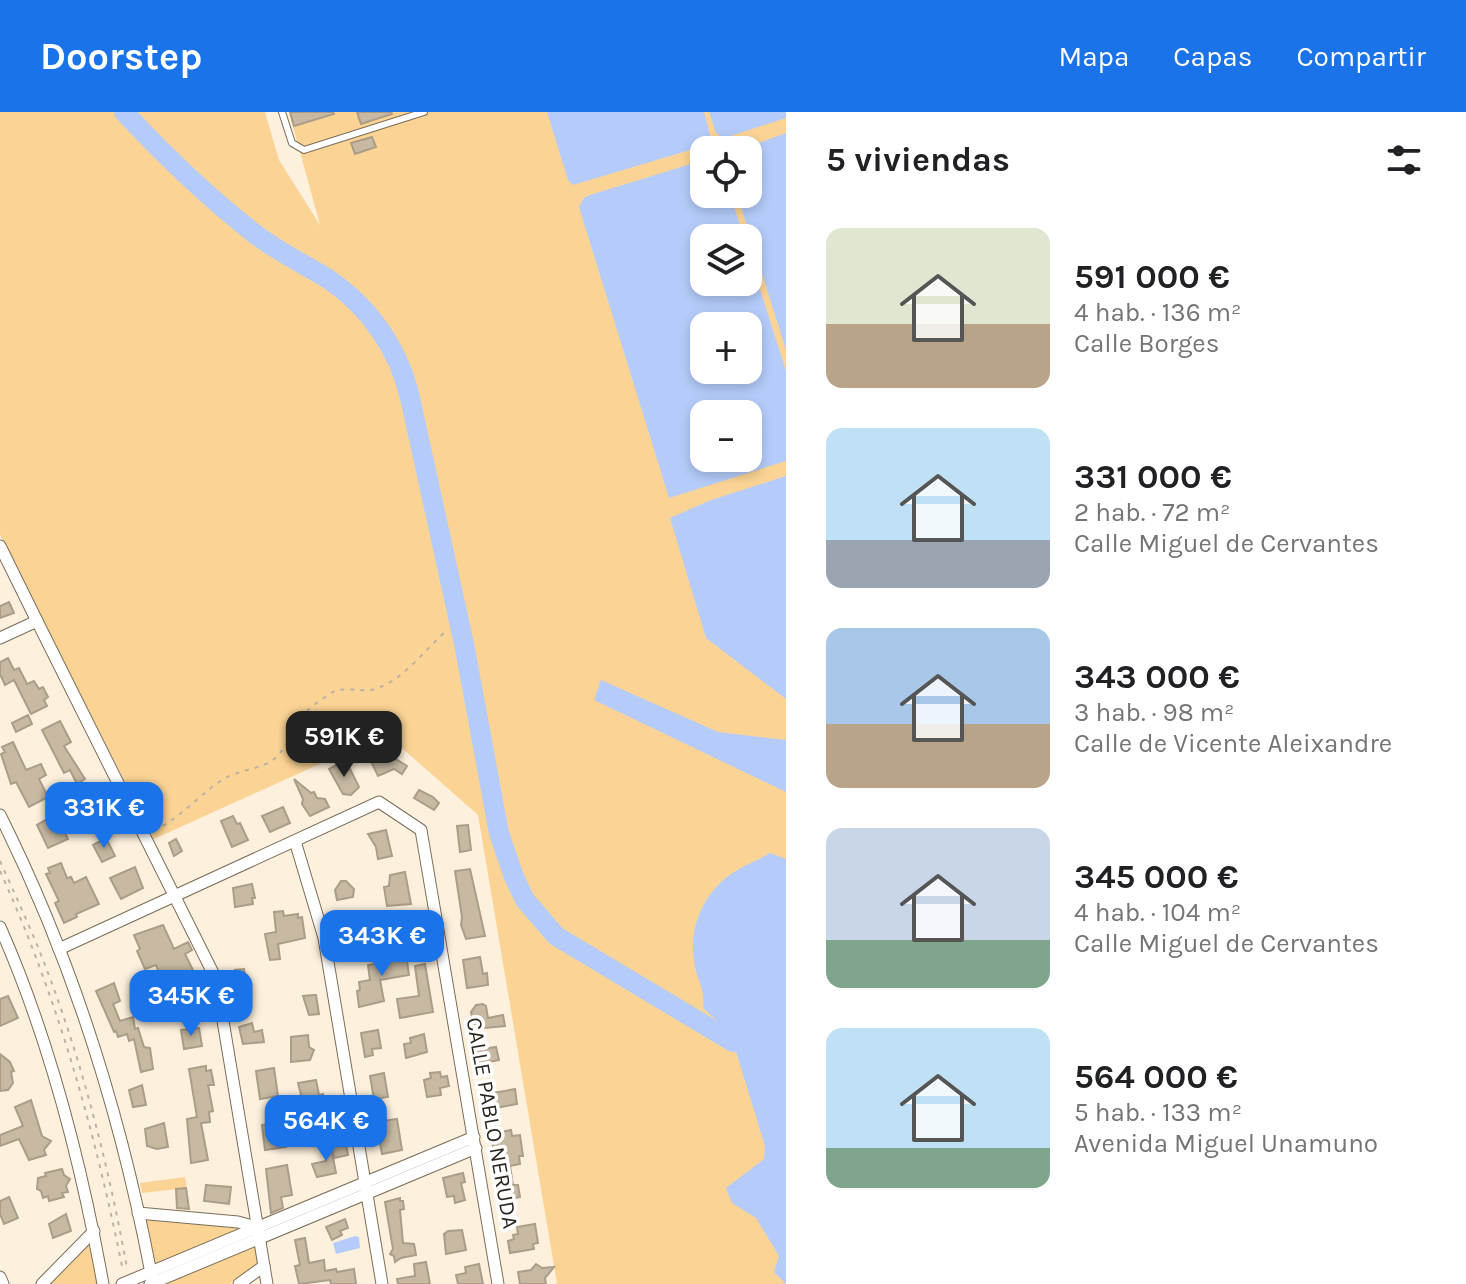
<!DOCTYPE html>
<html lang="es">
<head>
<meta charset="utf-8">
<style>
  :root { --surface:#fff; --page:#f2f2f2; --text:#202124; --muted:#757577; --accent:#1a73e8 }
  body { margin:0; font-family:Karla,sans-serif; background:var(--page); color:var(--text); height:100vh; display:flex; flex-direction:column; font-size:30px; white-space:nowrap }
  * { box-sizing:border-box; margin:0 }
  p { font-size:26px; color:var(--muted) }
  .icon { flex:none; width:44px; height:44px; fill:none; stroke:currentColor; stroke-width:2; stroke-linecap:round; stroke-linejoin:round }
  .map { position:relative; flex:1; overflow:hidden }
  .sheet { display:flex; flex-direction:column; background:var(--surface); width:680px }
  .sheet>* { flex:none }
  .fabs { position:absolute; left:690px; top:24px; display:grid; gap:16px }
  .fabs a { display:grid; place-items:center; width:72px; height:72px; border-radius:16px; background:var(--surface); box-shadow:0 4px 12px #0003; font-size:40px }
  .price { position:absolute; translate:-50% -68px; padding:0 18px; border-radius:16px; background:var(--accent); color:#fff; font-size:26px; line-height:52px; filter:drop-shadow(0 2px 4px #0008) }
  .price::after { content:''; position:absolute; left:50%; top:48px; width:24px; height:18px; margin-left:-12px; background:inherit; clip-path:polygon(0 0,100% 0,50% 100%) }
  .price.active { background:#222; color:#fff }
  ul { padding:0; list-style:none }
  li { display:flex; align-items:center; gap:24px; height:200px; padding:0 40px }
  li span { display:grid; place-items:center; flex:none; width:224px; height:160px; border-radius:16px; color:#555 }
  li>.icon { margin-inline-start:auto }
  span .icon { width:96px; height:96px; fill:#fffc; stroke-width:1 }
  li b { font-size:34px }
  h2 { display:flex; justify-content:space-between; align-items:center; height:96px; padding:0 40px; font-size:34px }
  header { display:flex; align-items:center; gap:48px; box-sizing:border-box; height:112px; padding:0 40px; background:var(--accent); color:#fff }
  header strong { font-size:38px }
  nav { display:flex; gap:44px; margin-inline-start:auto; font-size:28px }
  main { display:flex; flex:1; min-height:0 }
  .map>svg:first-child { display:block }
  .green { fill:#fbd495; fill-rule:evenodd }
  .water { fill:#b5ccfa; fill-rule:evenodd }
  .lines { fill:none; stroke-linecap:round; stroke-linejoin:round }
  .river { stroke:#b5ccfa; stroke-width:20 }
  .building { fill:#c7b9a2; stroke:#ab9d87; stroke-width:2 }
  .lane-casing { stroke:#7a6d58; stroke-width:8 }
  .street-casing { stroke:#7a6d58; stroke-width:13 }
  .path { stroke:#bbb2a2; stroke-width:2; stroke-dasharray:4 6; stroke-linecap:butt }
  .lane { stroke:#fff; stroke-width:6 }
  .street { stroke:#fff; stroke-width:11 }
  .labels { text-anchor:middle; dominant-baseline:central; stroke-width:7; stroke-linejoin:round; paint-order:stroke }
  .street-label { font-size:22px; fill:#2c271e; stroke:#fff }
</style>
</head>
<body>
<header>
<strong>Doorstep</strong>
<nav><a>Mapa</a><a>Capas</a><a>Compartir</a></nav>
</header>
<main>
<div class="map">
<svg width="786" height="1172" viewBox="0 0 786 1172">
  <rect width="100%" height="100%" fill="#fdf1de"/>
  <!-- green -->
  <g class="green">
    <path d="M 0,0 L 265,0 L 279,48 L 320,113 L 289,0 L 786,0 L 786,1172 L 557,1172 L 478,703 L 386,622 L 154,727 L 0,423 ZM 704,38 L 748,38 L 748,82 L 704,82 ZM 704,126 L 748,126 L 748,170 L 704,170 ZM 704,214 L 748,214 L 748,258 L 704,258 ZM 704,302 L 748,302 L 748,346 L 704,346 Z"/>
    <polygon points="185,1065 187,1076 142,1081 140,1071"/>
    <polygon points="148,1108 237,1116 238,1118 156,1153 146,1109"/>
    <polygon points="252,1133 255,1135 258,1151 230,1172 160,1172"/>
    <polygon points="88,1134 91,1135 98,1172 50,1172"/>
  </g>
  <!-- water -->
  <g class="water">
    <polygon points="547,0 704,0 710,23 706,30 697,36 573,73 568,68"/>
    <polygon points="709,0 786,0 786,6 724,26 716,21"/>
    <polygon points="786,21 786,238 737,82 748,82 748,38 739,38"/>
    <path d="M 704,48 L 704,82 L 730,82 L 744,126 L 704,126 L 704,170 L 748,170 L 748,140 L 786,259 L 786,349 L 669,386 L 579,95 L 584,86 L 590,83 ZM 704,214 L 748,214 L 748,258 L 704,258 ZM 704,302 L 748,302 L 748,346 L 704,346 Z"/>
    <polygon points="786,364 786,587 706,526 670,406 711,388"/>
    <polygon points="601,568 718,620 786,628 786,680 594,588"/>
    <path d="M 770,741 L 786,747 L 786,1172 L 774,1160 L 779,1144 L 756,1106 L 732,1091 L 726,1076 L 764,1047 L 765,1034 L 733,930 L 727,918 L 703,896 C 705,873 696,868 694,848 C 689,817 702,785 727,765 C 739,755 757,749 770,741 Z"/>
    <polygon points="412,808 413,820 390,823 389,811"/>
    <polygon points="355,1124 359,1125 360,1136 336,1142 333,1131"/>
  </g>
  <g class="lines">
    <!-- river -->
    <path class="river" d="M 124,0 C 164,43 209,86 255,122 C 278,140 304,152 328,167 C 370,195 399,238 410,286 L 464,532 L 499,721 L 514,765 L 525,788 L 556,824 L 733,930"/>
  </g>
  <!-- building -->
  <g class="building">
    <polygon points="290,0 333,0 334,2 294,14"/>
    <polygon points="357,0 391,0 392,2 361,12"/>
    <polygon points="372,25 376,35 355,42 351,31"/>
    <polygon points="9,490 14,501 0,506 0,494"/>
    <polygon points="8,546 14,558 19,556 27,572 34,569 39,577 43,575 48,585 44,588 47,594 31,602 14,568 5,573 0,562 0,550"/>
    <polygon points="28,603 32,612 16,620 12,611"/>
    <polygon points="60,609 71,630 64,634 85,667 77,672 70,658 64,661 42,618"/>
    <polygon points="13,630 26,658 41,652 46,663 39,667 48,685 29,695 16,670 11,672 1,642 5,640 2,635"/>
    <polygon points="378,630 382,639 391,635 396,647 407,654 402,662 394,657 378,664 365,636"/>
    <polygon points="342,650 345,658 350,657 359,675 351,683 343,682 329,657"/>
    <polygon points="294,667 311,681 314,680 317,686 325,687 329,695 310,704 302,692 303,687"/>
    <polygon points="419,678 433,685 439,691 434,698 414,686"/>
    <polygon points="86,690 99,708 85,715 75,695"/>
    <polygon points="283,695 290,711 270,720 262,704"/>
    <polygon points="56,702 68,727 48,736 37,713"/>
    <polygon points="233,704 237,712 240,711 248,728 232,735 221,709"/>
    <polygon points="468,713 471,738 460,740 457,714"/>
    <polygon points="386,718 392,744 378,747 376,735 368,722"/>
    <polygon points="106,726 115,744 102,750 93,733"/>
    <polygon points="176,727 182,739 174,744 169,731"/>
    <polygon points="61,751 67,766 71,765 74,771 86,765 99,792 76,802 77,805 64,811 55,791 59,789 46,762 50,761 48,756"/>
    <polygon points="135,755 143,776 121,787 110,766"/>
    <polygon points="470,757 485,824 466,827 461,813 462,805 455,759"/>
    <polygon points="405,760 411,792 387,794 384,775 389,774 390,763"/>
    <polygon points="341,769 346,769 354,777 353,785 337,788 335,778"/>
    <polygon points="252,772 255,786 252,786 253,792 235,795 233,776"/>
    <polygon points="283,799 284,804 298,802 298,806 302,805 305,826 278,832 280,847 270,848 265,822 276,820 274,800"/>
    <polygon points="163,813 174,837 188,830 192,838 185,842 193,858 171,869 167,861 160,863 156,853 145,857 137,839 140,837 134,823"/>
    <polygon points="351,818 355,819 357,827 362,831 362,843 351,845 350,840 345,841 342,824"/>
    <polygon points="405,835 409,863 380,868 384,889 359,895 357,879 360,878 359,870 370,868 368,853 394,849 392,837"/>
    <polygon points="480,845 483,862 487,861 488,873 467,876 463,848"/>
    <polygon points="425,852 433,900 400,906 397,887 419,884 415,854"/>
    <polygon points="244,857 249,887 236,889 235,858"/>
    <polygon points="114,871 120,889 113,892 120,909 133,905 135,917 138,916 144,935 150,936 153,957 141,960 134,927 129,929 127,922 118,925 116,919 114,920 96,879"/>
    <polygon points="193,879 197,897 184,900 181,889 174,891 172,883"/>
    <polygon points="314,883 316,883 319,902 309,903 303,884"/>
    <polygon points="8,884 18,906 0,914 0,887"/>
    <polygon points="483,892 486,894 488,906 503,903 505,914 474,917 471,900 476,893"/>
    <polygon points="252,911 254,920 262,918 264,930 243,932 239,915"/>
    <polygon points="199,916 202,934 184,937 181,918"/>
    <polygon points="378,918 381,936 372,937 373,943 365,945 361,921"/>
    <polygon points="424,922 427,940 406,946 404,932 411,931 410,926"/>
    <polygon points="308,923 309,935 314,938 310,948 291,950 291,925"/>
    <polygon points="496,935 499,948 489,950 490,955 481,957 480,952 478,952 477,938"/>
    <polygon points="0,942 10,950 14,959 11,960 13,971 8,978 0,979"/>
    <polygon points="206,954 206,959 211,958 214,973 208,973 213,999 209,1000 210,1010 201,1011 208,1048 191,1051 187,1007 197,1005 189,957"/>
    <polygon points="274,956 278,984 260,987 256,959"/>
    <polygon points="440,960 441,965 447,964 449,974 440,976 441,983 427,985 424,968 431,966 430,961"/>
    <polygon points="384,961 388,985 374,987 370,964"/>
    <polygon points="316,968 319,983 323,982 328,1005 336,1006 339,1023 344,1022 348,1043 334,1046 330,1029 321,1030 318,1017 310,1018 298,971"/>
    <polygon points="142,973 146,993 133,995 129,978"/>
    <polygon points="515,977 517,992 486,998 484,988 488,987 487,982"/>
    <polygon points="31,988 42,1024 51,1029 44,1038 46,1043 29,1048 19,1027 0,1034 0,1023 23,1014 15,995"/>
    <polygon points="397,1007 402,1038 382,1042 376,1010"/>
    <polygon points="280,1010 286,1035 265,1038 262,1013"/>
    <polygon points="164,1011 168,1035 157,1037 147,1034 145,1017"/>
    <polygon points="511,1018 512,1024 520,1023 523,1044 519,1044 520,1052 510,1054 513,1073 518,1073 520,1085 511,1087 507,1086 500,1046 495,1047 492,1029 501,1026 500,1020"/>
    <polygon points="330,1030 336,1061 317,1065 312,1052 326,1049 323,1031"/>
    <polygon points="287,1053 292,1083 281,1085 283,1096 271,1101 266,1057"/>
    <polygon points="62,1057 64,1063 70,1067 66,1074 68,1080 62,1081 64,1085 49,1089 48,1084 43,1086 41,1079 37,1077 38,1066 46,1064 45,1061"/>
    <polygon points="463,1061 465,1070 461,1071 465,1088 455,1091 454,1084 447,1085 443,1066"/>
    <polygon points="206,1073 231,1075 229,1092 204,1089"/>
    <polygon points="186,1076 189,1097 177,1096 176,1077"/>
    <polygon points="9,1085 18,1106 4,1112 0,1102 0,1089"/>
    <polygon points="400,1086 400,1089 403,1089 404,1097 400,1098 403,1131 414,1132 416,1143 401,1146 395,1150 394,1144 390,1142 393,1137 385,1090"/>
    <polygon points="66,1102 71,1119 53,1126 49,1112"/>
    <polygon points="345,1107 348,1116 340,1119 342,1123 332,1128 326,1115"/>
    <polygon points="535,1112 538,1131 533,1132 534,1137 510,1141 508,1129 514,1127 513,1123 518,1122 517,1115"/>
    <polygon points="462,1118 466,1138 446,1142 444,1122 448,1119"/>
    <polygon points="305,1126 309,1151 324,1148 325,1159 336,1157 337,1160 354,1157 356,1172 331,1172 330,1168 299,1172 295,1154 300,1153 295,1128"/>
    <polygon points="426,1150 430,1172 398,1172 397,1167 415,1164 414,1152"/>
    <polygon points="479,1152 483,1172 458,1172 456,1163 466,1161 465,1155"/>
    <polygon points="536,1152 542,1156 554,1155 545,1166 546,1172 520,1172 518,1160 531,1158"/>
  </g>
  <g class="lines">
    <!-- lane casing -->
    <g class="lane-casing">
      <polyline id="lane" points="282,0 292,31 304,38 424,0"/>
    </g>
    <!-- street casing -->
    <g class="street-casing">
      <g id="street">
        <polyline points="0,434 37,509 0,526"/>
        <polyline points="37,509 216,867 267,1172"/>
        <path d="M 0,703 C 74,851 123,1010 153,1172"/>
        <polyline points="295,729 324,826 382,1172"/>
        <path d="M 0,815 C 50,928 81,1050 103,1172"/>
        <polyline points="59,837 379,690 421,718 498,1172"/>
        <polyline points="138,1101 238,1110 256,1115"/>
        <polyline points="0,1165 3,1172"/>
        <polyline points="42,1172 94,1119"/>
        <polyline points="122,1172 474,1025"/>
        <polyline points="150,1172 476,1036"/>
        <polyline points="239,1172 264,1154"/>
      </g>
    </g>
    <!-- path -->
    <g class="path">
      <path d="M 154,719 C 180,706 198,684 222,668 C 237,658 259,658 273,648 C 289,635 294,612 308,598 C 314,592 325,585 333,580 C 344,574 362,581 375,577 C 402,569 424,539 445,520"/>
      <path d="M 0,749 C 17,787 34,823 48,861 C 84,956 109,1057 127,1156"/>
      <path d="M 0,759 C 59,889 95,1020 123,1159"/>
    </g>
    <!-- lane -->
    <use href="#lane" class="lane"/>
    <!-- street -->
    <use href="#street" class="street"/>
  </g>
  <g class="labels">
    <!-- street labels -->
    <g class="street-label">
      <text transform="translate(492 1011) rotate(80)">CALLE PABLO NERUDA</text>
    </g>
  </g>
</svg>
<div class="fabs">
<a><svg class="icon" aria-label="locate" viewBox="0 0 24 24"><circle cx="12" cy="12" r="6"/><path d="M12 2v4M12 18v4M2 12h4M18 12h4"/></svg></a>
<a><svg class="icon" aria-label="layers" viewBox="0 0 24 24"><path d="M12 4l9 5-9 5-9-5zM3 14l9 5 9-5"/></svg></a>
<a>+</a>
<a>−</a>
</div>
<b class="price active" style="left:344px;top:667px">591K €</b>
<b class="price" style="left:104px;top:738px">331K €</b>
<b class="price" style="left:382px;top:866px">343K €</b>
<b class="price" style="left:191px;top:926px">345K €</b>
<b class="price" style="left:326px;top:1051px">564K €</b>
</div>
<section class="sheet">
<h2>5 viviendas<svg class="icon" aria-label="filters" viewBox="0 0 24 24"><path d="M4 7h16M4 17h16"/><circle cx="9" cy="7" r="2"/><circle cx="15" cy="17" r="2"/></svg></h2>
<ul>
<li><span style="background:linear-gradient(#dfe7d0 60%,#b9a48a 0)"><svg class="icon" aria-label="home" viewBox="0 0 24 24"><path d="M3 11l9-7 9 7M6 9v11h12V9"/></svg></span><div><b>591 000 €</b><p>4 hab. · 136 m²</p><p>Calle Borges</p></div></li>
<li><span style="background:linear-gradient(#bfe0f5 70%,#9aa5b1 0)"><svg class="icon" aria-label="home" viewBox="0 0 24 24"><path d="M3 11l9-7 9 7M6 9v11h12V9"/></svg></span><div><b>331 000 €</b><p>2 hab. · 72 m²</p><p>Calle Miguel de Cervantes</p></div></li>
<li><span style="background:linear-gradient(#a9c7e8 60%,#b9a48a 0)"><svg class="icon" aria-label="home" viewBox="0 0 24 24"><path d="M3 11l9-7 9 7M6 9v11h12V9"/></svg></span><div><b>343 000 €</b><p>3 hab. · 98 m²</p><p>Calle de Vicente Aleixandre</p></div></li>
<li><span style="background:linear-gradient(#c9d6e8 70%,#7fa58c 0)"><svg class="icon" aria-label="home" viewBox="0 0 24 24"><path d="M3 11l9-7 9 7M6 9v11h12V9"/></svg></span><div><b>345 000 €</b><p>4 hab. · 104 m²</p><p>Calle Miguel de Cervantes</p></div></li>
<li><span style="background:linear-gradient(#bfe0f5 75%,#7fa58c 0)"><svg class="icon" aria-label="home" viewBox="0 0 24 24"><path d="M3 11l9-7 9 7M6 9v11h12V9"/></svg></span><div><b>564 000 €</b><p>5 hab. · 133 m²</p><p>Avenida Miguel Unamuno</p></div></li>
</ul>
</section>
</main>
</body>
</html>
